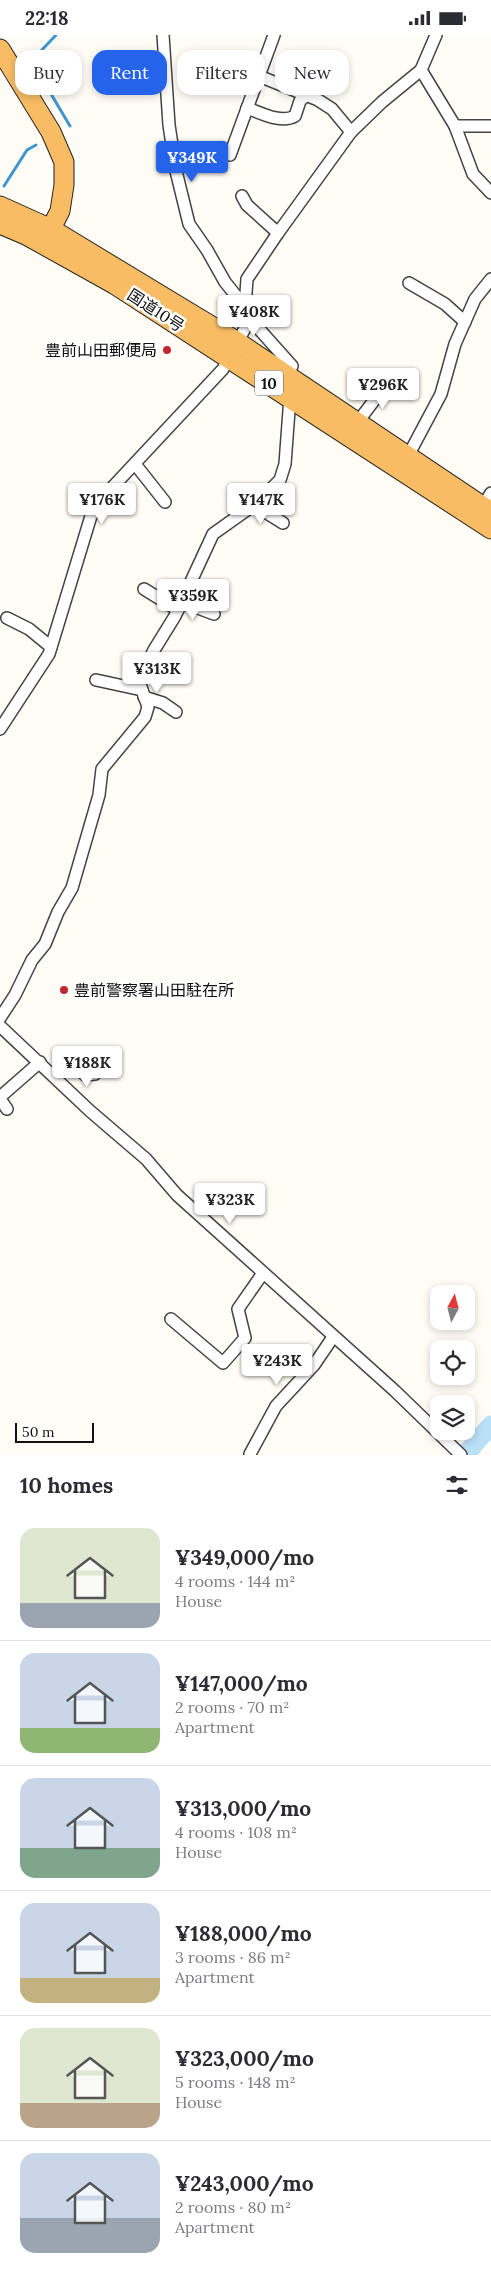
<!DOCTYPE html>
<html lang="en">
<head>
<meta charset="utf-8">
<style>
  :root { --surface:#fff; --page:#f7f7f7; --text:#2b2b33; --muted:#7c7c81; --line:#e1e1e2; --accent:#2563eb }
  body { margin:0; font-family:Lora,"Noto Sans JP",serif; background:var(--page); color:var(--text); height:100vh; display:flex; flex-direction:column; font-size:19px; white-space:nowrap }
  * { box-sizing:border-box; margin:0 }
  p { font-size:16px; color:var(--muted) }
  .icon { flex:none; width:28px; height:28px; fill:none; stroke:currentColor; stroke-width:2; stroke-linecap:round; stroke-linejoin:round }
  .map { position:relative; height:1420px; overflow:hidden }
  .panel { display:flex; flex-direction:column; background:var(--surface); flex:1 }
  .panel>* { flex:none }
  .hud { position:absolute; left:15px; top:15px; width:461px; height:45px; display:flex; gap:10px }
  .needle { width:32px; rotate:7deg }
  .tools { position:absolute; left:430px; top:1250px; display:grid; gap:10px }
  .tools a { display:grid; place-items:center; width:45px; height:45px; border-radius:10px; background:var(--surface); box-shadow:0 2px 8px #0003; font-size:25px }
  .scale { position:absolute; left:15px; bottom:12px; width:79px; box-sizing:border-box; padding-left:5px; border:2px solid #111; border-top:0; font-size:14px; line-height:18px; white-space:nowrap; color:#111; -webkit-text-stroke:4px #fff; paint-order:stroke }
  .price { position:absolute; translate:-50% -42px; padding:0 11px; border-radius:5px; background:#fff; color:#222; font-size:16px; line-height:32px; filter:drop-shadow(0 1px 2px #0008) }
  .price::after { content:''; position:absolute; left:50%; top:30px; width:15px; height:11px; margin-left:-8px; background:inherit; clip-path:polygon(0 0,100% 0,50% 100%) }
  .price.active { background:var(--accent); color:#fff }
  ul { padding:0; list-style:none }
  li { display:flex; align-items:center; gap:15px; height:125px; padding:0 20px }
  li+li { border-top:1px solid var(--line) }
  li span { display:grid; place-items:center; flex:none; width:140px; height:100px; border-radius:15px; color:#555 }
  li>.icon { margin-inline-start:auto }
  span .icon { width:60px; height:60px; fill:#fffc; stroke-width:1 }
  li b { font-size:21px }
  h2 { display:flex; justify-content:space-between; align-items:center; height:60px; padding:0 20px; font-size:21px }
  .chip { padding:0 18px; border-radius:15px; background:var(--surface); box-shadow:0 2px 8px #0003; font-size:18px; line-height:45px }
  .chip.active { background:var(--accent); color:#fff }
  .status { display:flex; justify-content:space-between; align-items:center; height:35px; padding:0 25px; background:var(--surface); direction:ltr }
  .status svg { height:14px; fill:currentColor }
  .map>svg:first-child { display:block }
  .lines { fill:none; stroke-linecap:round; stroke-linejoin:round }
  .stream { stroke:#3f96cf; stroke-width:3 }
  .river { stroke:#b9e0f7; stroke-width:19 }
  .minor-casing { stroke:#444; stroke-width:14 }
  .trunk-casing { stroke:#222; stroke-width:21 }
  .minor { stroke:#fff; stroke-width:11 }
  .trunk { stroke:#f7bc64; stroke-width:19 }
  .poi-dot { fill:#c4262e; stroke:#fff; stroke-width:2 }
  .labels { text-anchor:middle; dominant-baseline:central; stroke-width:5; stroke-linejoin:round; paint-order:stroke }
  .shield { fill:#fff; stroke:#585858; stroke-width:1 }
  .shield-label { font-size:15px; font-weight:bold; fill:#111 }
  .street-label { font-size:16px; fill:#111; stroke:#fff }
  .poi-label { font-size:16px; fill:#111; stroke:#fff; text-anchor:end }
</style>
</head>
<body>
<div class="status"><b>22:18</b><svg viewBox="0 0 49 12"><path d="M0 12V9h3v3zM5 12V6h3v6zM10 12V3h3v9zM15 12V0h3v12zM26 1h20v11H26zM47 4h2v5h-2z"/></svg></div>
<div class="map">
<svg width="491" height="1420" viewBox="0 0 491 1420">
  <rect width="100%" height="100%" fill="#fffdf5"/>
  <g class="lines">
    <!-- stream -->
    <g class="stream">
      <polyline points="56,0 39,18 35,32 70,91"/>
      <polyline points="4,151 27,115 36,110"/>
    </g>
    <!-- river -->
    <polyline class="river" points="465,1420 491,1390"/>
    <!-- minor casing -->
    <g class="minor-casing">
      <g id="minor">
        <polyline points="421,35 455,91 473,139 491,158"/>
        <polyline points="259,41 318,65 332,74 351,97"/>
        <path d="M 247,73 C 261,78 281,89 295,81 L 300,66 L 306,60"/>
        <polyline points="455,91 491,91"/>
        <polyline points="230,120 274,0"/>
        <polyline points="242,161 247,170 278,198"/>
        <polyline points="409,248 445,269 465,287"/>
        <polyline points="245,272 247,244 278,198 351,97 382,67 421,35 436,0"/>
        <polyline points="357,388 388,347"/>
        <polyline points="408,421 441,359 455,309 475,264 491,244"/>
        <polyline points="135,429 165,467"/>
        <polyline points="254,470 283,488"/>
        <polyline points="480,476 491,458"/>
        <polyline points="144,554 178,575"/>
        <polyline points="182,567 214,579"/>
        <polyline points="7,583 29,594 51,612"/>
        <polyline points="96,645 142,655"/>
        <polyline points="144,662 163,668 176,677"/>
        <polyline points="0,694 49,619 91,481 108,457 223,334 250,284"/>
        <polyline points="0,983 15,960 32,925 45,909 58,877 72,853 99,760 102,734 145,682 148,672 139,646 154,615 175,581 213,499 258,467 280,445 285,429 290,362 287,341 292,331 250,284 245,272 225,247 207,215 189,189 176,136 169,90 163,0"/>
        <polyline points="0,991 90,1076 146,1124 177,1160 395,1356 461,1420"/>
        <polyline points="55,1042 72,1026 85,1040 95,1039 101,1033"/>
        <polyline points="0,1062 40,1027"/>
        <polyline points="0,1064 7,1074"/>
        <polyline points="171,1284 223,1328 245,1303 238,1274 263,1238"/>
        <polyline points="250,1419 276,1371 314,1330 333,1302"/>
      </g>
    </g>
    <!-- trunk casing -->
    <g class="trunk-casing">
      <g id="trunk">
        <polyline points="0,14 51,97 64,127 64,150 60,176 45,205"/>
        <polyline points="0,171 51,194 236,306 491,477"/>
        <polyline points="0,189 26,200 114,249 491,494"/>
      </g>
    </g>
    <!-- minor -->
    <use href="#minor" class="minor"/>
    <!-- trunk -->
    <use href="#trunk" class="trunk"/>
  </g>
  <!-- markers -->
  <g class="poi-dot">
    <circle cx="167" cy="315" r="5"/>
    <circle cx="64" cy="955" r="5"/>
  </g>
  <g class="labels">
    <!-- shield labels -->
    <rect class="shield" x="255" y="335.5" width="28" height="25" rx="4"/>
    <g class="shield-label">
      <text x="269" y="348">10</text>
    </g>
    <!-- street labels -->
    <g class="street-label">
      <text transform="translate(156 275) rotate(33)">国道10号</text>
    </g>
    <!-- poi labels -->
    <g class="poi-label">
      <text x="157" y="315">豊前山田郵便局</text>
      <text x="74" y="955" text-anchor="start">豊前警察署山田駐在所</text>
    </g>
  </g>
</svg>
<div class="tools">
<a><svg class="needle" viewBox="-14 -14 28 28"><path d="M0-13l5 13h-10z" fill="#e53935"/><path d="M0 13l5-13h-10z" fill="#7c7c81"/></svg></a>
<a><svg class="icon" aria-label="locate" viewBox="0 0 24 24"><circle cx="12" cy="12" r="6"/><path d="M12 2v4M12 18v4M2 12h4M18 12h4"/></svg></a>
<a><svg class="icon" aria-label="layers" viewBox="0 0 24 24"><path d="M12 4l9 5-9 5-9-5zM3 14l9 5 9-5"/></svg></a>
</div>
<div class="scale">50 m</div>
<b class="price active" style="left:192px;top:148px">¥349K</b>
<b class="price" style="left:254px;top:302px">¥408K</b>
<b class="price" style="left:383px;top:375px">¥296K</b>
<b class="price" style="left:102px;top:490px">¥176K</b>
<b class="price" style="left:261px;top:490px">¥147K</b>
<b class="price" style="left:193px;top:586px">¥359K</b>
<b class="price" style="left:157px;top:659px">¥313K</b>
<b class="price" style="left:87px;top:1053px">¥188K</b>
<b class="price" style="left:230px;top:1190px">¥323K</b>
<b class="price" style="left:277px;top:1351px">¥243K</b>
<div class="hud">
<a class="chip">Buy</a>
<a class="chip active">Rent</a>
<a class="chip">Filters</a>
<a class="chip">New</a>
</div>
</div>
<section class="panel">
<h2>10 homes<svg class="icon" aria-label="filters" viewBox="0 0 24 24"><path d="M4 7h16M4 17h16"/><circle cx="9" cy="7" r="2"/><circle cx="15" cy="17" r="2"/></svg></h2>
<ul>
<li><span style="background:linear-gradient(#dfe7d0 75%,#9aa5b1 0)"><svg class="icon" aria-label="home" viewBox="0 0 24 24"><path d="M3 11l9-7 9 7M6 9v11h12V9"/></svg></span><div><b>¥349,000/mo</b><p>4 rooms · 144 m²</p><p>House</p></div></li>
<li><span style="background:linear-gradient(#c9d6e8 75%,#8fb573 0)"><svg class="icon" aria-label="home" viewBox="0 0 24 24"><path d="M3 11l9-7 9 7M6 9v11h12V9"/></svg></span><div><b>¥147,000/mo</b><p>2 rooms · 70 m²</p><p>Apartment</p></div></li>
<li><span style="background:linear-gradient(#c9d6e8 70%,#7fa58c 0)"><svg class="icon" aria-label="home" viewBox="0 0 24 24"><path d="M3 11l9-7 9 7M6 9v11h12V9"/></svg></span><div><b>¥313,000/mo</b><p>4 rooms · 108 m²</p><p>House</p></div></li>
<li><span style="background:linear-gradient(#c9d6e8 75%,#c2b280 0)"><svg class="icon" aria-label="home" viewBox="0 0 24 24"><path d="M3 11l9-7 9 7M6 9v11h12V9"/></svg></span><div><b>¥188,000/mo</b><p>3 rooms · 86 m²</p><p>Apartment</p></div></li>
<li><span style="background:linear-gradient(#dfe7d0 75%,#b9a48a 0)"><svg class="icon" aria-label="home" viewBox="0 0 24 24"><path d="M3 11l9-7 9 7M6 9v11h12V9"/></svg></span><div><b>¥323,000/mo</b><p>5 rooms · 148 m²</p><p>House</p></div></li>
<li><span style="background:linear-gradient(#c9d6e8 65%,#9aa5b1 0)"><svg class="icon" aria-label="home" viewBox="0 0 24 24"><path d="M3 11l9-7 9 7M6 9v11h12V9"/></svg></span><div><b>¥243,000/mo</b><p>2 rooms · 80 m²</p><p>Apartment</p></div></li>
</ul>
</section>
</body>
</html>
